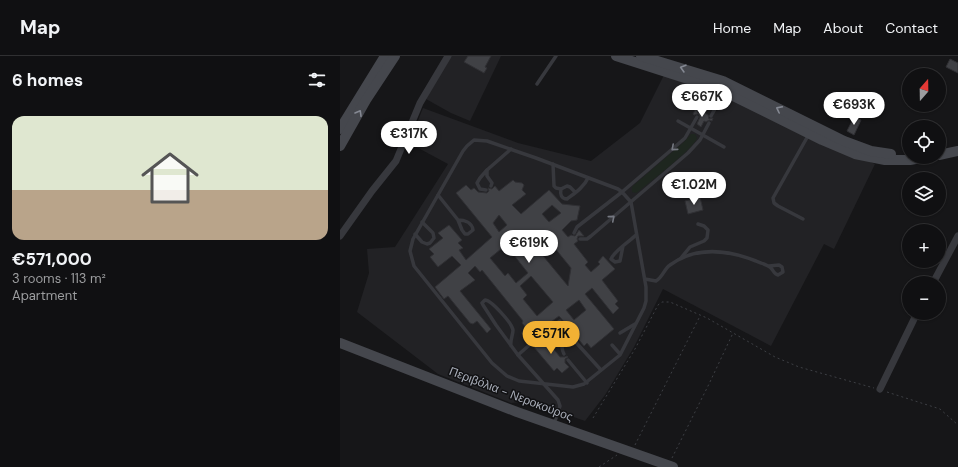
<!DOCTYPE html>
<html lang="en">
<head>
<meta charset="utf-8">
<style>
  :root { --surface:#101012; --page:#19191b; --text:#f1f3f6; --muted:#9c9d9f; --line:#303032; --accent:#f2b134 }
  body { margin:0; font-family:"DM Sans",sans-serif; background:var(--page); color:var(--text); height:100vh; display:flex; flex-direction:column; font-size:15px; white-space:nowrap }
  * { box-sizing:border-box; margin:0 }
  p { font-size:13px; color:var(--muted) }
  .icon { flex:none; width:22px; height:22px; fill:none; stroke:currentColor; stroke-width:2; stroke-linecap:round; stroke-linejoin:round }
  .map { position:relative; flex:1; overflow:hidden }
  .panel { display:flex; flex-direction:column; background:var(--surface); width:340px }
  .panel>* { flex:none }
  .needle { width:26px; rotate:20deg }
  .fabs { position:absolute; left:562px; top:12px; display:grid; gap:8px }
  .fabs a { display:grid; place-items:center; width:44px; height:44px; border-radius:50%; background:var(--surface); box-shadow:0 1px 3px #0004,0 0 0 1px var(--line); font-size:20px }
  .price { position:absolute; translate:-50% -34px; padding:0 9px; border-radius:14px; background:#fff; color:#222; font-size:13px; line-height:26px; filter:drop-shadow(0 1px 2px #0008) }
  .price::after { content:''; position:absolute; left:50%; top:24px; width:12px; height:9px; margin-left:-6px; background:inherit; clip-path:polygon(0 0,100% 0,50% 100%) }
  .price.selected { background:var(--accent); color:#111 }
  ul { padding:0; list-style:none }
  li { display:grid; align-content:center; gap:8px; height:212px; padding:0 12px }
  li span { display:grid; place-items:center; height:124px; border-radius:12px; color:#555 }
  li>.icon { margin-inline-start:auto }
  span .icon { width:72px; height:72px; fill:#fffc; stroke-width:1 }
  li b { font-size:17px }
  h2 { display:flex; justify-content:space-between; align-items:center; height:48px; padding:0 12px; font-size:17px }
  header { display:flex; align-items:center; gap:24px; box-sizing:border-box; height:56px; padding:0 20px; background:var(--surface); border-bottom:1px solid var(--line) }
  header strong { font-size:19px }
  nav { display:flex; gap:22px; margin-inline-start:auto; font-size:14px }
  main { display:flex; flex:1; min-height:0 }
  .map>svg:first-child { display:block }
  .built { fill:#222225 }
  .green { fill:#1e261f }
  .building { fill:#404145; stroke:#303034; fill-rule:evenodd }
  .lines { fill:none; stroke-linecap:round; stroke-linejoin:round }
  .path { stroke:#3d3f44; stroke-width:1; stroke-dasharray:2 3; stroke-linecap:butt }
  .lane { stroke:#37383d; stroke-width:3.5 }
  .street { stroke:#37383d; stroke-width:7 }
  .secondary { stroke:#45474d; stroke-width:10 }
  .oneway { stroke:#858993 }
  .oneway2 { stroke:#757881 }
  .labels { text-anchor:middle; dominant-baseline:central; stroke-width:3; stroke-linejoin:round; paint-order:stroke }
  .street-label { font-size:12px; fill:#a8adb8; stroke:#111113 }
</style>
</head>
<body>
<header>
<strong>Map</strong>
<nav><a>Home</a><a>Map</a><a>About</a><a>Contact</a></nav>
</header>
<main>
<section class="panel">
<h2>6 homes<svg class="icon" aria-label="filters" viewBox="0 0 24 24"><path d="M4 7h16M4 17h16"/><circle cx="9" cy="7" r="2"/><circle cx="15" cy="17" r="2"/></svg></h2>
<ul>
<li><span style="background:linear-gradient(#dfe7d0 60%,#b9a48a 0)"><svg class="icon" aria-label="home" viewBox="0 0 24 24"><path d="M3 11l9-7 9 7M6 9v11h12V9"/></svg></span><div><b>€571,000</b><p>3 rooms · 113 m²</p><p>Apartment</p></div></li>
</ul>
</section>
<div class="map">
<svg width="618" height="411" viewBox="0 0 618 411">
  <rect width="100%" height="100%" fill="#161618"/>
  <!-- built -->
  <g class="built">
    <polygon points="111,0 161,0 130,65 111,57 86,43"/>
    <polygon points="325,17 360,33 362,39 361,48 377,55 382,48 388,43 395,43 535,108 494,193 484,188 431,290 323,233 294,291 265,339 245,365 189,345 171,347 98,318 17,256 29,217 27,193 55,191 108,108 69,87 83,52 178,87 251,105 300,67"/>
  </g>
  <!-- green -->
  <path class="green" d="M 351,78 L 355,78 L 357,82 C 354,92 310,126 299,135 L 296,137 L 292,136 L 292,131 L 294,129 L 344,86 Z"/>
  <!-- building -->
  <g class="building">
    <polygon points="128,0 151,0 145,11 147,12 144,17 124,6"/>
    <polygon points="610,3 618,7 618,17 606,11"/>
    <polygon points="356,52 358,57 363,56 368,59 369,63 373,62 372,65 369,64 366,66 364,65 361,71 357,68 360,61 358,58 354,59 353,58"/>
    <polygon points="516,62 521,64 514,79 507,75 513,63 515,64"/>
    <path d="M 173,124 L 175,126 L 182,127 L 184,129 L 182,134 L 186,138 L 172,149 L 181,158 L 209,134 L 222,148 L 240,150 L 237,164 L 231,165 L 222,174 L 228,181 L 231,179 L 235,180 L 239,174 L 244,180 L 238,180 L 237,183 L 238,185 L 234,188 L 248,206 L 245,209 L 251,216 L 260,208 L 258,206 L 263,200 L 275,213 L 262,224 L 278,245 L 275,248 L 279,252 L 273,258 L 252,232 L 245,238 L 274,273 L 251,292 L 247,287 L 244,290 L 219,260 L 199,275 L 200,276 L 196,280 L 197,283 L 193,282 L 188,286 L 182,278 L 182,276 L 187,273 L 182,267 L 183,265 L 142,214 L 140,216 L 135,210 L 128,217 L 135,224 L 120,235 L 151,273 L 147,277 L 137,265 L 133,268 L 130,267 L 108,240 L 104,243 L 95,231 L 121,209 L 112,200 L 98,211 L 90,201 L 94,198 L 89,193 L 103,182 L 98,177 L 109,169 L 122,184 L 118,187 L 123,192 L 119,194 L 126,204 L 152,181 L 116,137 L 126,129 L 131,134 L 134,132 L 138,136 L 147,137 L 149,135 L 148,132 L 152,133 L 155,130 L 159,135 ZM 212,149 L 221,157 L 209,166 L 202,158 ZM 159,159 L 167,169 L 159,176 L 153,167 ZM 185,178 L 205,180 L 231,212 L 228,230 ZM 166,189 L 188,217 L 176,227 L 168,217 L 165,220 L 150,202 ZM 191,220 L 213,246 L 197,260 L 183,243 L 187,239 L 180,230 ZM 239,244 L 246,254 L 234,264 L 226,254 Z"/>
    <polygon points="360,141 363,154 348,158 345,145"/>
    <polygon points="204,281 220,301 225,301 227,300 228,301 225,303 225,307 229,311 222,317 217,312 214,315 193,290 197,286 197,283 200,284"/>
  </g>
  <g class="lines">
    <!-- path -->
    <g class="path">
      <polyline points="547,336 600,353 618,369"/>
      <polyline points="253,362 295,293 318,249 322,246 330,246 367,262 435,301 459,311 534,332"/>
      <polyline points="295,389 360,260"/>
      <polyline points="332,402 369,328 393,277"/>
      <polyline points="259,411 277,399"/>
    </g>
    <!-- lane -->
    <g class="lane">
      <polyline points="197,28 216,0"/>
      <polyline points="360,31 364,34 364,42"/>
      <polyline points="360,54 372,33"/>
      <path d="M 371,60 C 376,51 380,43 390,41"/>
      <polyline points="338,65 384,91"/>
      <polygon points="134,84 147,85 196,102 278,133 282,136 291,146 306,231 306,245 304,252 280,299 244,328 233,331 179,325 167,320 152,307 74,210 70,195 73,183 123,95 127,90"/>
      <polyline points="213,108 214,130 216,132 221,133"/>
      <polyline points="147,114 171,93"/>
      <polyline points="146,134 140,133 137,127 140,122 147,114 147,120 152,127 151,130"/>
      <path d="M 235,136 L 230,131 L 227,130 L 221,133 C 220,138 221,143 227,143 C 235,137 244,131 248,122"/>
      <path d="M 98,139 L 118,164 L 122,174 L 125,178 L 128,178 L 133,174 C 132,166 124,164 118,164"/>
      <polyline points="463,163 438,150 434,147 433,142 469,78"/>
      <polyline points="234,177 237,171 282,136 337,89 345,82 357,61"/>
      <polyline points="75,178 82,186 87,188 90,187 94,182 93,177 82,166"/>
      <polyline points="240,183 247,183 251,180 348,97 360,84 369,67"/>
      <path d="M 283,190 L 280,205 L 275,206 L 271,203 C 274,195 290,185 296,179"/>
      <polyline points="341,202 350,191 364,185 367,182 368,174 364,170 358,168"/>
      <path d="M 305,223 L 316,225 C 323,221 324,213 330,209 C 356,190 388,194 416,205 C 420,207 426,208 430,211 C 434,214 433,218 438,219 L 443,216 L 442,211 L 439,209 L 429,210"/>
      <polyline points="280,277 295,268"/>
      <polyline points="199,281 220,265"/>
      <polyline points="272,289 280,298"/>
      <path d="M 171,290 C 170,284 173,279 173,274 C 172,267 151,244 145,244 L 142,247 L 143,249 L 156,269 L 178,299 L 218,344 L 220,350 L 214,368"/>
      <path d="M 224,298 C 220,290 222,282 232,282 L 261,314"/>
      <polyline points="178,299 194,285"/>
      <polyline points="228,304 247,327"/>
    </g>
    <!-- street -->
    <g class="street">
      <polyline points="0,180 32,135 56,105 80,47 108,0"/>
      <polyline points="593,227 618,180"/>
      <polyline points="540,333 577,257"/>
    </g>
    <!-- secondary -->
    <g class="secondary">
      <polyline points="276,0 379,33 482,84 515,98 545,104 570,104 586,101"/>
      <polyline points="301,0 383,25 504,85 531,95 551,98"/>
      <polyline points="0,73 45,0"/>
      <polyline points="0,90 26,44 55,0"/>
      <polyline points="599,99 618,95"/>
      <polyline points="0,287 177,356 333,411"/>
    </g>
  </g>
  <!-- one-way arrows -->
  <defs><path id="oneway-chevron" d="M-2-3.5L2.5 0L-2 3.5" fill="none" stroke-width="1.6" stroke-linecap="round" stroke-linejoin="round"/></defs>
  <g class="oneway">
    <use href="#oneway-chevron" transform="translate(343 12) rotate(-164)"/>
    <use href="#oneway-chevron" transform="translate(439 53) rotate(-153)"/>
    <use href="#oneway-chevron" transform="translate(19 57) rotate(-60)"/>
  </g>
  <g class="oneway2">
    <use href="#oneway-chevron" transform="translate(334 92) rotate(139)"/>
    <use href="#oneway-chevron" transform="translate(272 162) rotate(-40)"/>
  </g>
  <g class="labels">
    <!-- street labels -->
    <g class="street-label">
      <text transform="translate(171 338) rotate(21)">Περιβόλια - Νεροκούρος</text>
    </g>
  </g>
</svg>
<div class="fabs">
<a><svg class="needle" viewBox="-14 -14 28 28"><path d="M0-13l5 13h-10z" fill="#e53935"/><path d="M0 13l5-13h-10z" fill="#9c9d9f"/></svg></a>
<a><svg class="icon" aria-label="locate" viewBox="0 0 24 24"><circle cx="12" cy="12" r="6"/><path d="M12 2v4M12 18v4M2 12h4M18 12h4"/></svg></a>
<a><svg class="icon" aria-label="layers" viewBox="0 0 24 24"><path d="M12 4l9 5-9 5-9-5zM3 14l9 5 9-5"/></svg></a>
<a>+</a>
<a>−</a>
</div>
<b class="price" style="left:362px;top:62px">€667K</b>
<b class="price" style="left:514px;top:70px">€693K</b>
<b class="price" style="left:69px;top:99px">€317K</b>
<b class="price" style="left:354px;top:150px">€1.02M</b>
<b class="price" style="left:189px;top:208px">€619K</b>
<b class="price selected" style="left:211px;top:299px">€571K</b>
</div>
</main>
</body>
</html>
